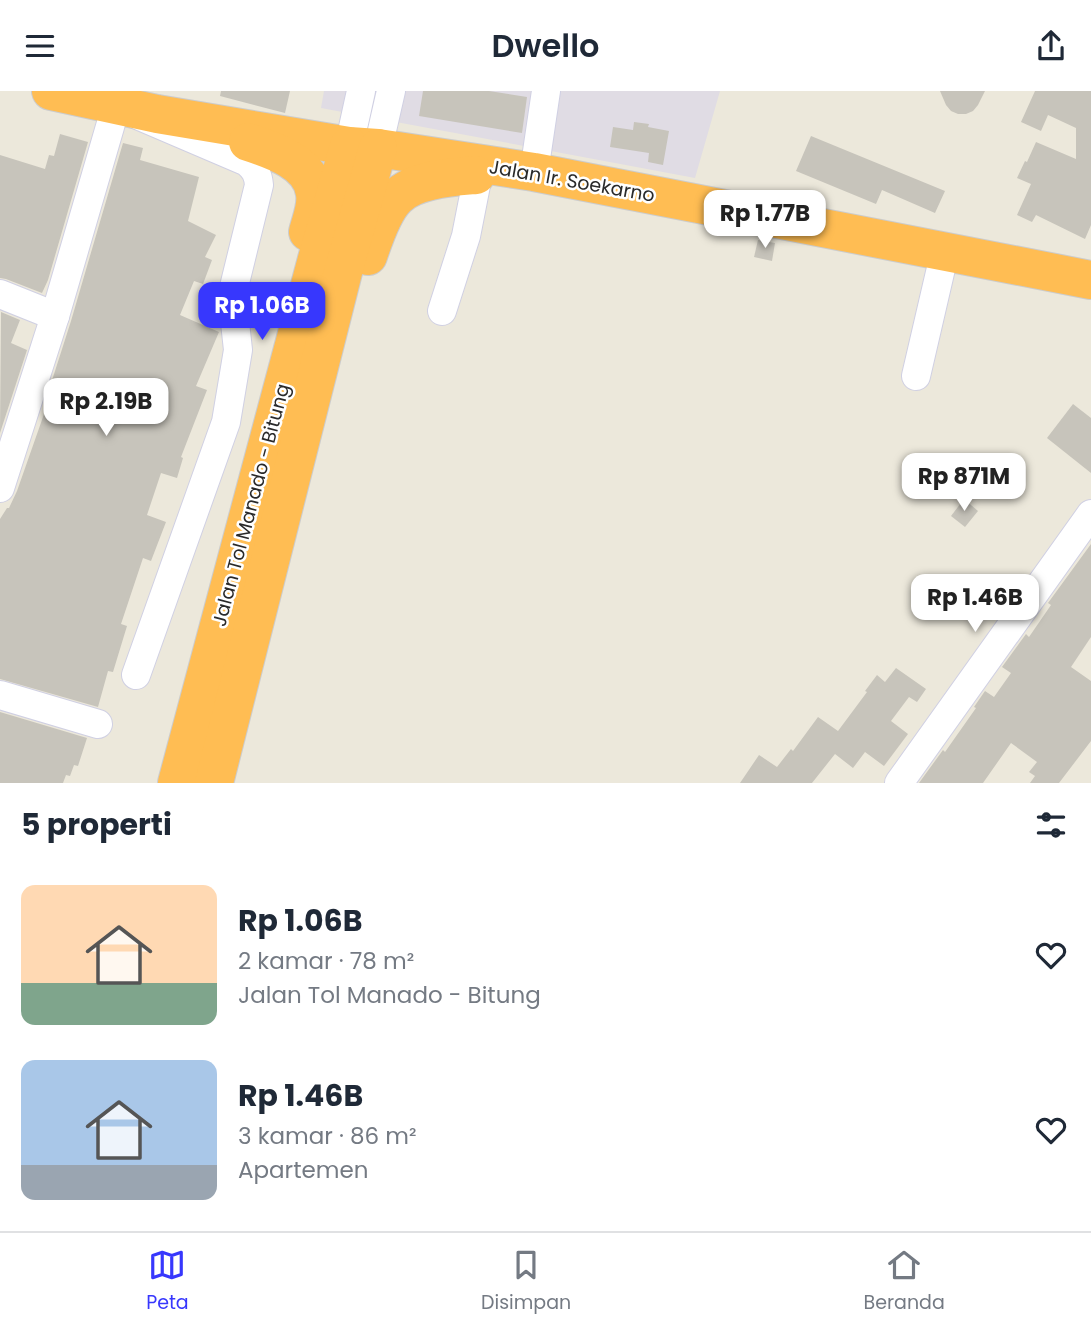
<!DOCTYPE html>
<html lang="id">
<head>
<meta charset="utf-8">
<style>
  :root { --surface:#fff; --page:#f6f6f7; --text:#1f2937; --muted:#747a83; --line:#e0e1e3; --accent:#3737fd }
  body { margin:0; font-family:Poppins,sans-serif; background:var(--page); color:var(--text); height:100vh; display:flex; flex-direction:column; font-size:26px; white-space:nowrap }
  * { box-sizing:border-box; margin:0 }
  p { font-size:23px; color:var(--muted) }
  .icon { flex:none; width:38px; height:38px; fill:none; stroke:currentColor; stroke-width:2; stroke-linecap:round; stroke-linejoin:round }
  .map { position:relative; height:692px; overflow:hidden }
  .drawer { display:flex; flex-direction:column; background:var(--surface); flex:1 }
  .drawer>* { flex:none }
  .price { position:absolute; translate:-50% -60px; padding:0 16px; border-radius:14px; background:#fff; color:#222; font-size:23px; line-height:46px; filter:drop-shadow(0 2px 4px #0008) }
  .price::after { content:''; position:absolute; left:50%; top:42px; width:21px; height:16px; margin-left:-10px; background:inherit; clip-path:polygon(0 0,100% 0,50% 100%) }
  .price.current { background:var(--accent); color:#fff }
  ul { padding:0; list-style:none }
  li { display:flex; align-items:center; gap:21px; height:175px; padding:0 21px }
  li span { display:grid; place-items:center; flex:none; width:196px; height:140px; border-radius:14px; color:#555 }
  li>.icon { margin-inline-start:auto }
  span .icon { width:84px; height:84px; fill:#fffc; stroke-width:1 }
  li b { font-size:30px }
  h2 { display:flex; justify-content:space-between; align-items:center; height:84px; padding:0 21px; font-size:30px }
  header { display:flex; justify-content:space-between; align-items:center; height:91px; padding:0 21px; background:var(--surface); font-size:32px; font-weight:600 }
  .tab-bar { display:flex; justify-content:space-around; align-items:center; height:98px; border-top:2px solid var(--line); background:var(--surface); font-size:19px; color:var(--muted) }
  .tab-bar a { display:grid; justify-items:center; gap:4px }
  .tab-bar .current { color:var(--accent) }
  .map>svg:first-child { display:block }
  .industrial { fill:#e0dce4 }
  .building { fill:#c7c4bb }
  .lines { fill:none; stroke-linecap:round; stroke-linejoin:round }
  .minor-casing { stroke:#d0d0e3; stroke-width:30 }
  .highway-casing { stroke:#ccc; stroke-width:40 }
  .minor { stroke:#fff; stroke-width:28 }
  .highway { stroke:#ffbd53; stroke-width:38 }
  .labels { text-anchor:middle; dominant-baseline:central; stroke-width:5; stroke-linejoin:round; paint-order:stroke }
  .street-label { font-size:19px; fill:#2a2a2a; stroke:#fff }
</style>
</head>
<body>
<header><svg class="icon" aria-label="menu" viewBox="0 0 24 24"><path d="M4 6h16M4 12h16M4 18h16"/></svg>Dwello<svg class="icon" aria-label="share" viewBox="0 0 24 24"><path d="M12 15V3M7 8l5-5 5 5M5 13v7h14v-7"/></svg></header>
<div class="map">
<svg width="1091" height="692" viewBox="0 0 1091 692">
  <rect width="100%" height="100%" fill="#ece8db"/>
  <!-- industrial -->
  <polygon class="industrial" points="324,0 720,0 695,87 321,17"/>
  <!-- building -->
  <g class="building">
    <polygon points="221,0 290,0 285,22 220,5"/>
    <polygon points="423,0 489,0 527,6 522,42 419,25"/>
    <polygon points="940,0 985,0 978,14 973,20 966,23 958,23 951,20 946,14"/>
    <polygon points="1035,0 1091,0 1091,134 1085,148 1036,124 1032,131 1017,124 1031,93 1017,87 1025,70 1027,71 1036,51 1076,68 1076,37 1048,24 1041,40 1021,31"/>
    <polygon points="634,31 649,33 648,36 669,40 663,74 648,71 649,62 610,56 613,36 633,39"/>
    <polygon points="60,43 88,51 48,189 42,202 6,188 0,187 0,64 45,78 49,64 54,65"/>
    <polygon points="811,45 945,100 935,122 882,99 876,113 796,80"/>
    <polygon points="123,52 143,57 140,69 199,86 188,130 216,144 205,166 212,169 203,193 194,190 180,224 219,241 196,295 207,299 181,366 183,367 177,387 161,382 147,424 166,431 151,470 143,467 121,533 127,535 113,581 108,580 98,616 0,588 0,428 7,417 9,417 17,400 50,306 47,305 71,230"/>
    <polygon points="758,149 775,152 772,170 754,166"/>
    <polygon points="1,221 20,229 11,252 27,259 0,342"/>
    <polygon points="1073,313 1091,327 1091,382 1047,347"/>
    <polygon points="964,408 978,420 965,436 951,425"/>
    <polygon points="1091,453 1091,546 1071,576 1091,590 1091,650 1059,692 1030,692 1035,685 1029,681 1037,671 1011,652 983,692 919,692 943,659 945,661 976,617 974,616 985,600 994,606 1011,582 1002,576 1026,543 1029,546 1051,514 1048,512"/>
    <polygon points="896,577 926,598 917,611 909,606 891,630 908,643 884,675 865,661 853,677 835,663 812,692 740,692 759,664 777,676 791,658 793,660 818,626 838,640 867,601 865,600 877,584 885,591"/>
    <polygon points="0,621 87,647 78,675 74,674 70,685 66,684 63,692 0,692"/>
  </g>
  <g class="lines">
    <!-- minor casing -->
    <g class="minor-casing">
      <g id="minor">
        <polyline points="349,55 361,0"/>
        <polyline points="378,57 391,0"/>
        <polyline points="534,81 546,0"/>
        <polyline points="0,203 55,225"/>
        <polyline points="442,220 466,145 478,84"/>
        <polyline points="916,285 945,160"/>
        <path d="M 0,397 L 55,225 L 116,15 L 247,71 C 255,78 258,83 259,94 L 232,204 L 238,259 L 226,331 L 136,584"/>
        <polyline points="0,604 98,633"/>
        <polyline points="899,692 1091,423"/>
      </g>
    </g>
    <!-- highway casing -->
    <g class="highway-casing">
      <g id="highway">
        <polyline points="51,0 157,23 349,55 378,57 534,81 1091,189"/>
        <path d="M 248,51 C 273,59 312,72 315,103 C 317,116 311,129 308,141"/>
        <path d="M 368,165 C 374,147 383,119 397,106 C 415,88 453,86 476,84"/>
        <polyline points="177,692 317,168 349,55"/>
        <polyline points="214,692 343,181 378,57"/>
      </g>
    </g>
    <!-- minor -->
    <use href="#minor" class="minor"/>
    <!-- highway -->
    <use href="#highway" class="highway"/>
  </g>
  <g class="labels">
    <!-- street labels -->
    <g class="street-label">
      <text transform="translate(572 90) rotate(10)">Jalan Ir. Soekarno</text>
      <text transform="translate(251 414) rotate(-75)">Jalan Tol Manado - Bitung</text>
    </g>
  </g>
</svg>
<b class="price" style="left:765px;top:159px">Rp 1.77B</b>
<b class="price current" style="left:262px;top:251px">Rp 1.06B</b>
<b class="price" style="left:106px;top:347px">Rp 2.19B</b>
<b class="price" style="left:964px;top:422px">Rp 871M</b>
<b class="price" style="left:975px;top:543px">Rp 1.46B</b>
</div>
<section class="drawer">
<h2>5 properti<svg class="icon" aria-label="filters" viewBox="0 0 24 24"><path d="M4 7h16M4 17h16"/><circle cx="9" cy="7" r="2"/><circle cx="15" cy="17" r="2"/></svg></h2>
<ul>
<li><span style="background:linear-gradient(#ffd9b3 70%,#7fa58c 0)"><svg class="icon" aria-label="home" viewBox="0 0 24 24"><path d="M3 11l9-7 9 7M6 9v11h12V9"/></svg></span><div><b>Rp 1.06B</b><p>2 kamar · 78 m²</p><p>Jalan Tol Manado - Bitung</p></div><svg class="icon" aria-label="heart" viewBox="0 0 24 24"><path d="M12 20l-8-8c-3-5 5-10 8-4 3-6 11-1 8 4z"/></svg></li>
<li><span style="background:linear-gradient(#a9c7e8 75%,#9aa5b1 0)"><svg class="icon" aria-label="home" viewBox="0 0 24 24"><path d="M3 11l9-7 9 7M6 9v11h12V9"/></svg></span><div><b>Rp 1.46B</b><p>3 kamar · 86 m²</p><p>Apartemen</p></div><svg class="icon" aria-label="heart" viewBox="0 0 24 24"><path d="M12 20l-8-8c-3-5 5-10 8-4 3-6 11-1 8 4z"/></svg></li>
</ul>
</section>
<nav class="tab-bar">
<a class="current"><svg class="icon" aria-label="map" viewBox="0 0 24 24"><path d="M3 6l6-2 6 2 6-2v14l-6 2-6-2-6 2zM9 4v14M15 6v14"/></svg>Peta</a>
<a><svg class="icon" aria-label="saved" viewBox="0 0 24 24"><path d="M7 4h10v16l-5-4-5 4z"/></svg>Disimpan</a>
<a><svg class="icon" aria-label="home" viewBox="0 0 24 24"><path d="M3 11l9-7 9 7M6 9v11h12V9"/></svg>Beranda</a>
</nav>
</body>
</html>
